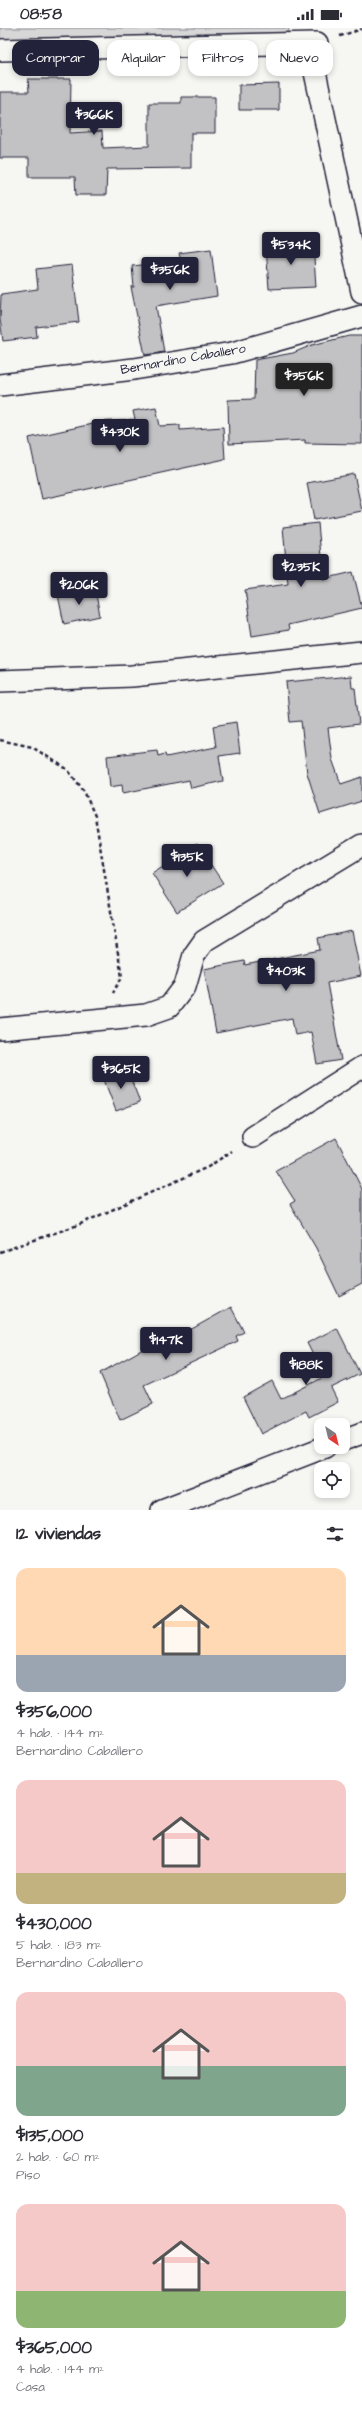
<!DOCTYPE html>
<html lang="es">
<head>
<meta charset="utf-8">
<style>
  :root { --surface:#fff; --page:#f7f7f7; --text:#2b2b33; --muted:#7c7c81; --accent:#22223b }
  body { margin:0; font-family:"Architects Daughter",sans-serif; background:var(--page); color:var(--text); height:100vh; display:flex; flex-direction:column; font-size:15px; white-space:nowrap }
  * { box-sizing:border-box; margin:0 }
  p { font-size:13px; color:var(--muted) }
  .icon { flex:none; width:22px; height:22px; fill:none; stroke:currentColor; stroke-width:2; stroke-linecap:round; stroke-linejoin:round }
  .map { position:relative; height:1482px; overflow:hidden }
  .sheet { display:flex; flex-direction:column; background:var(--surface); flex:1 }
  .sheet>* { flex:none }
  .hud { position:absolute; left:12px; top:12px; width:338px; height:36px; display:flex; gap:8px }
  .needle { width:26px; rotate:145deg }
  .fabs { position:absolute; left:314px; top:1390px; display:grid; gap:8px }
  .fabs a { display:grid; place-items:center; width:36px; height:36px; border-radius:8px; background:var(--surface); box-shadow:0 2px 6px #0003; font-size:20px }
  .price { position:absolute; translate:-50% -34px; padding:0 9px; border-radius:4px; background:var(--accent); color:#fff; font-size:13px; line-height:26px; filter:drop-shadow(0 1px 2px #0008) }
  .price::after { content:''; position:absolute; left:50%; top:24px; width:12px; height:9px; margin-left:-6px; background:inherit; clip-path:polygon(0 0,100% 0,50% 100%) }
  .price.current { background:#222; color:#fff }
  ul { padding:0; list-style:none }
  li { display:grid; align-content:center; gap:8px; height:212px; padding:0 16px }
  li span { display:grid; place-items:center; height:124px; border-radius:12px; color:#555 }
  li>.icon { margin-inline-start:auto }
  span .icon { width:72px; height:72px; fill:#fffc; stroke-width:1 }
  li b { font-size:17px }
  h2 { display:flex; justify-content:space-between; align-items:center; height:48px; padding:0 16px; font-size:17px }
  .pill { padding:0 14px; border-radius:12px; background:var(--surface); box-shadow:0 2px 6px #0003; font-size:14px; line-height:36px }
  .pill.current { background:var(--accent); color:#fff }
  .status { display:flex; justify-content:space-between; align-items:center; height:28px; padding:0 20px; background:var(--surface); direction:ltr }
  .status svg { height:11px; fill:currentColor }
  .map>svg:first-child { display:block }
  .green { fill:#d7d7d7; stroke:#7c7c89 }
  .building { fill:#c2c2c4; stroke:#22223b }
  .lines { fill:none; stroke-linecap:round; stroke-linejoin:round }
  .minor-casing { stroke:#22223b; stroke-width:24 }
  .path { stroke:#22223b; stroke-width:2.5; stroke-dasharray:4 3; stroke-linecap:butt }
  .minor { stroke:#f6f6f2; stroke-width:21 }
  .labels { text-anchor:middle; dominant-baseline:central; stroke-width:3.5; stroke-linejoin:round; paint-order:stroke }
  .street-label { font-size:13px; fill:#22223b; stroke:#f6f6f2 }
</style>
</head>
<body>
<div class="status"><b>08:58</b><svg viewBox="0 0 49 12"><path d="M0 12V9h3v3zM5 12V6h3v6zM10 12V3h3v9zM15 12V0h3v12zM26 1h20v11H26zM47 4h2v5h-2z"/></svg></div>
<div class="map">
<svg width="362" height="1482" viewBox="0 0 362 1482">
  <rect width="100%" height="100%" fill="#f6f6f2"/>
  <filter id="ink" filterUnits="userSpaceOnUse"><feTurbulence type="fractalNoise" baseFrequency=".025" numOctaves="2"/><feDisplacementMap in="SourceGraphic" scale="8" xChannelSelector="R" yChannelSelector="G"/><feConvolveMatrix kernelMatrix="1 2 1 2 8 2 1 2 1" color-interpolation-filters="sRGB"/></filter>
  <g filter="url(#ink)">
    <!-- green -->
    <polygon class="green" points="0,0 289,0 288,8 0,15"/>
    <!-- building -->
    <g class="building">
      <polygon points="28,51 71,51 70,105 102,103 103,120 149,118 149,75 181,75 181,69 215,69 215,105 191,105 191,140 107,141 106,167 76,167 75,149 29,149 29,130 0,130 0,64 29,64"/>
      <polygon points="279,56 279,82 239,82 239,57"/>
      <polygon points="313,215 316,259 269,261 266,218"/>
      <polygon points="211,221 217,268 156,278 164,324 145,327 131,259 134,259 132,238 181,233 179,225"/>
      <polygon points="72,237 79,294 36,299 37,309 3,313 0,291 1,266 38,261 36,241"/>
      <polygon points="349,308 362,308 362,416 305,415 305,412 229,416 228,372 254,371 255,332 293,325 312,317"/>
      <polygon points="156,379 160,398 180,397 180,402 223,399 225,431 42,471 29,410 92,396 92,394 135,392 133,383"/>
      <polygon points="354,446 362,483 314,492 307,455"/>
      <polygon points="318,495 323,551 353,544 362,580 288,597 289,602 252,608 245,562 288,556 283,499"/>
      <polygon points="95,561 100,588 64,596 58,567"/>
      <polygon points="351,648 352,660 355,660 359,696 328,700 332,731 341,756 362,749 362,773 320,786 307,745 301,693 290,694 286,654"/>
      <polygon points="236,694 240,725 219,728 223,753 191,760 189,752 123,765 122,757 110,759 107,728 157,722 158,728 165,726 166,729 216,719 213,698"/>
      <polygon points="197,816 223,855 177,884 152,845"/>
      <polygon points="352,903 361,948 327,955 341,1032 317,1036 311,1004 295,1007 292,990 216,1005 204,941 244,933 245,937 320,922 318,910"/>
      <polygon points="127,1041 140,1074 116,1083 103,1049"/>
      <polygon points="336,1110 362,1161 362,1256 339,1268 316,1220 290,1176 295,1173 276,1143"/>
      <polygon points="231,1279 244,1304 236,1308 238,1313 144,1357 153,1376 120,1392 100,1345 145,1320 146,1322 190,1302"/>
      <polygon points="337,1300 360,1346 331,1360 338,1374 309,1389 306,1383 261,1406 243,1369 272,1353 281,1371 324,1349 307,1315"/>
    </g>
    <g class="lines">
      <!-- minor casing -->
      <g class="minor-casing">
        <g id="minor">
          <polyline points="0,22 317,15 313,35 362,264"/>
          <polyline points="0,357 134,341 232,325 362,288"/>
          <polyline points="0,653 132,648 362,624"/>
          <polyline points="0,1001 146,987 169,979 185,958 194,927 204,913 362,817"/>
          <polyline points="253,1109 362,1039"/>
          <polyline points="343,1412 362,1405"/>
          <polyline points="162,1482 325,1419"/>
        </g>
      </g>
      <!-- path -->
      <g class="path">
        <polyline points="340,8 362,1"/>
        <polyline points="0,712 32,719 67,741 84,763 95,788 122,949 113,965"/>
        <polyline points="0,1224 78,1197 208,1139 232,1123"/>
      </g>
      <!-- minor -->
      <use href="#minor" class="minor"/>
    </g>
  </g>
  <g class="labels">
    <!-- street labels -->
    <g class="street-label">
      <text transform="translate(183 331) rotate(-10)">Bernardino Caballero</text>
    </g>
  </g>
</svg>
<div class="fabs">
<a><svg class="needle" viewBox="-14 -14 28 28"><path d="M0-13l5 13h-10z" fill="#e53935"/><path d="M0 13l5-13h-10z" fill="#7c7c81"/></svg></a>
<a><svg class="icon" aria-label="locate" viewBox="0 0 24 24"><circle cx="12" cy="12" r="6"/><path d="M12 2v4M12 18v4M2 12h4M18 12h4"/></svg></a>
</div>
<b class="price" style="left:94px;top:108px">$366K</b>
<b class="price" style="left:291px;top:238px">$534K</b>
<b class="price" style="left:170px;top:263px">$356K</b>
<b class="price current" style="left:304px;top:369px">$356K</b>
<b class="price" style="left:120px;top:425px">$430K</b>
<b class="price" style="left:301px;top:560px">$235K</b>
<b class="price" style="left:79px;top:578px">$206K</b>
<b class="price" style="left:187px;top:850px">$135K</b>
<b class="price" style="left:286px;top:964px">$403K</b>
<b class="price" style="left:121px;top:1062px">$365K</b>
<b class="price" style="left:166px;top:1333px">$147K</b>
<b class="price" style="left:306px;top:1358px">$188K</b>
<div class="hud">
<a class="pill current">Comprar</a>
<a class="pill">Alquilar</a>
<a class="pill">Filtros</a>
<a class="pill">Nuevo</a>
</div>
</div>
<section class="sheet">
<h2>12 viviendas<svg class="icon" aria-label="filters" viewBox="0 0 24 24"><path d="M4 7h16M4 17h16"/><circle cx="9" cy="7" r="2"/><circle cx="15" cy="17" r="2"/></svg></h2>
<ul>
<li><span style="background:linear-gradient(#ffd9b3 70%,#9aa5b1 0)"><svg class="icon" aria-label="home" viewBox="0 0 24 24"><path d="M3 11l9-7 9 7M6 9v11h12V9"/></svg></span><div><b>$356,000</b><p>4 hab. · 144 m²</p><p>Bernardino Caballero</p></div></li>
<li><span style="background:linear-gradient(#f6c9c9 75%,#c2b280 0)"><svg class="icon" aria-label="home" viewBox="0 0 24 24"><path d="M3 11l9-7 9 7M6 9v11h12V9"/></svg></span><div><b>$430,000</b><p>5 hab. · 183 m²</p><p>Bernardino Caballero</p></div></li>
<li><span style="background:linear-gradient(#f6c9c9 60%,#7fa58c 0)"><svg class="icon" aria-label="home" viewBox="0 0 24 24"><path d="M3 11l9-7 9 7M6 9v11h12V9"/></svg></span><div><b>$135,000</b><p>2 hab. · 60 m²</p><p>Piso</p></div></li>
<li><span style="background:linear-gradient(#f6c9c9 70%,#8fb573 0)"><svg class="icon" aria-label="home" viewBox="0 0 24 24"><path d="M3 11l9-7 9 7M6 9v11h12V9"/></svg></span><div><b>$365,000</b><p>4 hab. · 144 m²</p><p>Casa</p></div></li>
</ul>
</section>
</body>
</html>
